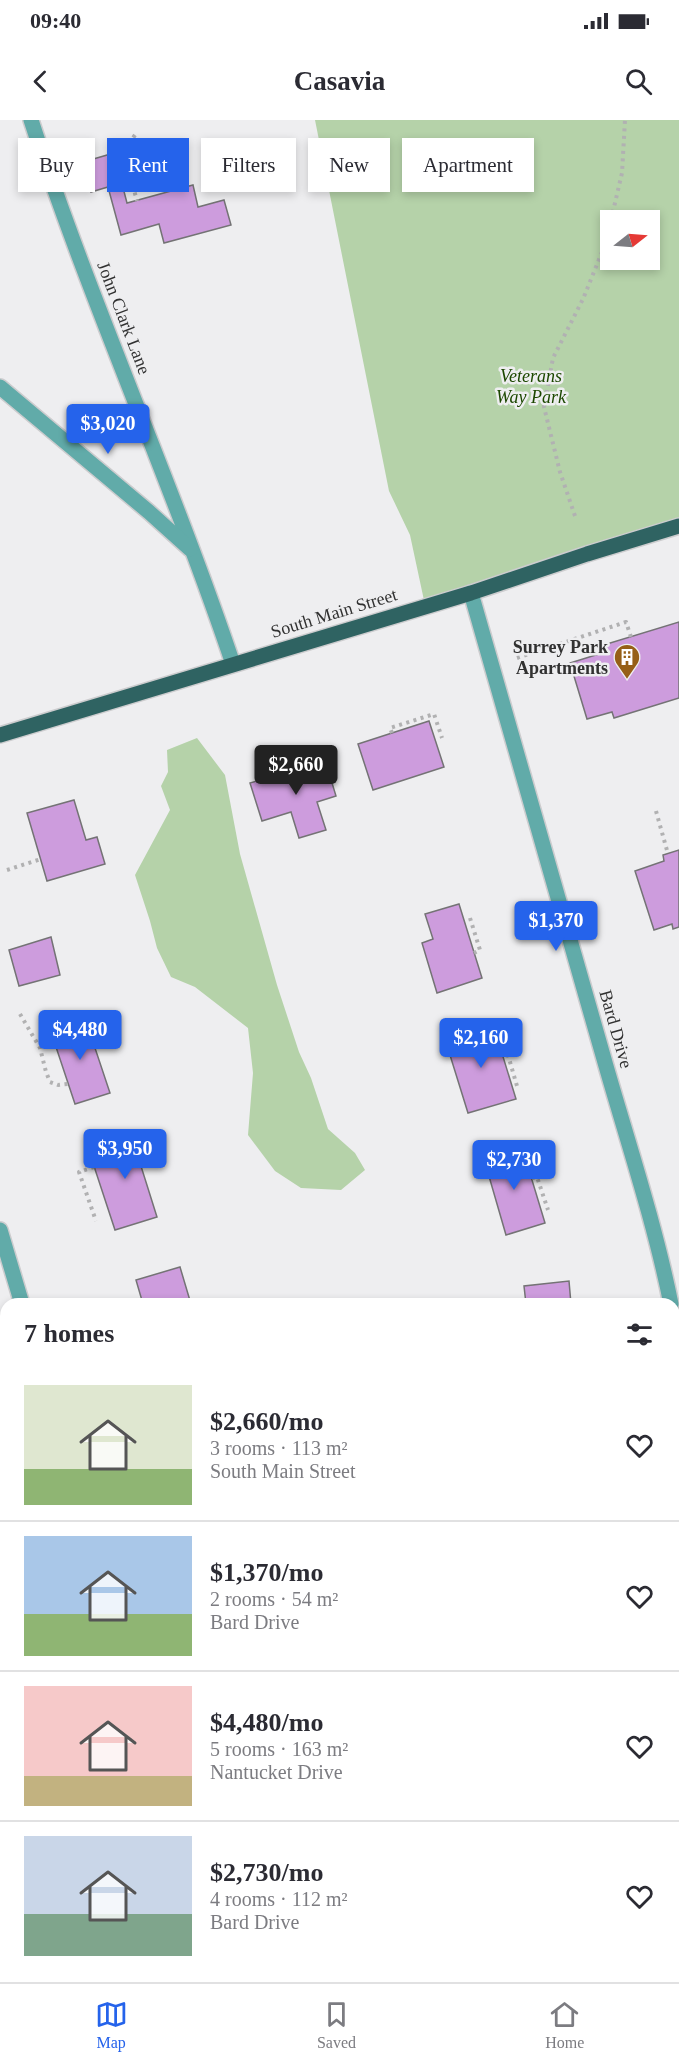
<!DOCTYPE html>
<html lang="en">
<head>
<meta charset="utf-8">
<style>
  :root { --surface:#fff; --page:#f7f7f7; --text:#2b2b33; --muted:#7c7c81; --line:#e1e1e2; --accent:#2563eb }
  body { margin:0; font-family:"Times New Roman",serif; background:var(--page); color:var(--text); height:100vh; display:flex; flex-direction:column; font-size:22px; white-space:nowrap }
  * { box-sizing:border-box; margin:0 }
  p { font-size:20px; color:var(--muted) }
  .icon { flex:none; width:33px; height:33px; fill:none; stroke:currentColor; stroke-width:2; stroke-linecap:round; stroke-linejoin:round }
  .map { position:relative; flex:1; overflow:hidden }
  .details { position:absolute; left:0px; top:1178px; width:680px; height:686px; display:flex; flex-direction:column; background:var(--surface); border-radius:18px 18px 0 0; box-shadow:0 3px 9px #0003 }
  .details>* { flex:none }
  .banner { position:absolute; left:18px; top:18px; width:644px; height:54px; display:flex; gap:12px }
  .needle { width:39px; rotate:73deg }
  .controls { position:absolute; left:600px; top:90px; display:grid; gap:12px }
  .controls a { display:grid; place-items:center; width:60px; height:60px; border-radius:0px; background:var(--surface); box-shadow:0 3px 9px #0003; font-size:30px }
  .price { position:absolute; translate:-50% -51px; padding:0 14px; border-radius:6px; background:var(--accent); color:#fff; font-size:20px; line-height:39px; filter:drop-shadow(0 2px 3px #0008) }
  .price::after { content:''; position:absolute; left:50%; top:36px; width:18px; height:14px; margin-left:-9px; background:inherit; clip-path:polygon(0 0,100% 0,50% 100%) }
  .price.active { background:#222; color:#fff }
  ul { padding:0; list-style:none }
  li { display:flex; align-items:center; gap:18px; height:150px; padding:0 24px }
  li+li { border-top:2px solid var(--line) }
  li span { display:grid; place-items:center; flex:none; width:168px; height:120px; border-radius:0px; color:#555 }
  li>.icon { margin-inline-start:auto }
  span .icon { width:72px; height:72px; fill:#fffc; stroke-width:1 }
  li b { font-size:26px }
  h2 { display:flex; justify-content:space-between; align-items:center; height:72px; padding:0 24px; font-size:26px }
  .chip { padding:0 21px; border-radius:0px; background:var(--surface); box-shadow:0 3px 9px #0003; font-size:21px; line-height:54px }
  .chip.active { background:var(--accent); color:#fff }
  .status { display:flex; justify-content:space-between; align-items:center; height:42px; padding:0 30px; background:var(--surface); direction:ltr }
  .status svg { height:16px; fill:currentColor }
  header { display:flex; justify-content:space-between; align-items:center; height:78px; padding:0 24px; background:var(--surface); font-size:27px; font-weight:600 }
  .dock { display:flex; justify-content:space-around; align-items:center; height:84px; border-top:2px solid var(--line); background:var(--surface); font-size:16px; color:var(--muted) }
  .dock a { display:grid; justify-items:center; gap:3px }
  .dock .active { color:var(--accent) }
  .map>svg:first-child { display:block }
  .green { fill:#b5d2a9; fill-rule:evenodd }
  .building { fill:#cd9cdd; stroke:#747375; stroke-width:1.5 }
  .lines { fill:none; stroke-linecap:round; stroke-linejoin:round }
  .street-casing { stroke:#ccccce; stroke-width:18 }
  .primary-casing { stroke:#ccccce; stroke-width:18 }
  .path { stroke:#b1b1b2; stroke-width:4; stroke-dasharray:3 4.5; stroke-linecap:butt }
  .street { stroke:#61aba9; stroke-width:15 }
  .primary { stroke:#2f6362; stroke-width:15 }
  .labels { text-anchor:middle; dominant-baseline:central; stroke-width:5; stroke-linejoin:round; paint-order:stroke }
  .street-label { font-size:18px; fill:#313131; stroke:#eeeef0 }
  .park-label { font-size:18px; font-style:italic; fill:#1c4800; stroke:#eeeef0 }
  .poi-label { font-size:18px; font-weight:bold; fill:#313131; stroke:#eeeef0; text-anchor:end }
</style>
</head>
<body>
<div class="status"><b>09:40</b><svg viewBox="0 0 49 12"><path d="M0 12V9h3v3zM5 12V6h3v6zM10 12V3h3v9zM15 12V0h3v12zM26 1h20v11H26zM47 4h2v5h-2z"/></svg></div>
<header><svg class="icon" aria-label="back" viewBox="0 0 24 24"><path d="M15 5l-7 7 7 7"/></svg>Casavia<svg class="icon" aria-label="search" viewBox="0 0 24 24"><circle cx="10" cy="10" r="6"/><path d="M15 15l6 6"/></svg></header>
<div class="map">
<svg width="679" height="1862" viewBox="0 0 679 1862">
  <rect width="100%" height="100%" fill="#eeeef0"/>
  <!-- green -->
  <g class="green">
    <path d="M 315,0 L 679,0 L 679,407 L 425,485 L 410,415 L 389,371 ZM 610,100 L 650,100 L 650,140 L 610,140 Z"/>
    <polygon points="197,618 225,655 240,734 277,865 299,932 311,958 328,1009 355,1033 365,1050 341,1070 301,1068 275,1051 248,1015 253,953 248,908 195,867 171,857 157,828 150,801 135,755 170,690 161,666 168,652 167,630"/>
  </g>
  <!-- building -->
  <g class="building">
    <polygon points="114,33 127,83 193,65 198,87 224,80 231,105 164,123 159,104 121,115 108,67 91,72 83,42"/>
    <polygon points="679,502 679,578 614,598 612,592 587,599 570,543 599,534 597,527"/>
    <polygon points="429,601 444,647 373,670 358,624"/>
    <polygon points="325,640 336,676 317,682 326,710 299,718 291,692 262,701 250,663"/>
    <polygon points="74,680 86,720 97,717 105,744 47,761 27,693"/>
    <polygon points="679,730 679,807 673,809 672,804 654,810 635,751 664,741 663,735"/>
    <polygon points="459,784 482,858 437,873 422,823 433,819 425,794"/>
    <polygon points="51,817 60,855 19,866 9,830"/>
    <polygon points="85,898 110,973 75,984 50,909"/>
    <polygon points="493,904 516,979 468,993 445,919"/>
    <polygon points="145,1013 154,1039 140,1043 157,1097 115,1110 89,1031"/>
    <polygon points="522,1027 545,1103 506,1115 484,1039"/>
    <polygon points="180,1147 191,1184 143,1184 136,1160"/>
    <polygon points="569,1161 571,1184 526,1184 524,1166"/>
    <polygon points="0,1466 6,1485 6,1510 0,1512"/>
    <polygon points="6,1562 6,1632 2,1633 0,1625 0,1564"/>
    <polygon points="676,1595 679,1596 679,1664 674,1663 674,1604"/>
    <polygon points="676,1752 679,1753 679,1842 674,1840 674,1760"/>
    <polygon points="76,1857 124,1857 126,1862 77,1862"/>
  </g>
  <g class="lines">
    <!-- street casing -->
    <g class="street-casing">
      <g id="street">
        <path d="M 31,0 C 91,184 171,360 233,544"/>
        <polyline points="0,267 149,392 190,429"/>
        <path d="M 471,473 C 516,628 559,784 604,939 C 627,1020 654,1100 671,1184"/>
        <polyline points="0,1110 22,1184"/>
        <polyline points="674,1197 677,1219 674,1309"/>
        <polyline points="222,1857 224,1862"/>
        <polyline points="514,1862 516,1857"/>
      </g>
    </g>
    <!-- primary casing -->
    <g class="primary-casing">
      <polyline id="primary" points="0,615 471,473 587,434 679,406"/>
    </g>
    <!-- path -->
    <g class="path">
      <path d="M 135,15 C 120,36 131,57 137,81"/>
      <polyline points="611,100 622,53 625,0"/>
      <polyline points="575,396 560,352 544,287 553,238 583,179 608,117 610,105"/>
      <polyline points="517,538 626,502 631,517"/>
      <polyline points="392,613 390,608 434,594 442,618"/>
      <polyline points="276,626 284,652"/>
      <polyline points="656,691 668,734"/>
      <polyline points="7,750 41,739"/>
      <polyline points="470,798 480,830 474,833"/>
      <polyline points="20,894 40,928 46,952 50,962 58,965 68,964"/>
      <polyline points="500,927 505,925 517,966"/>
      <polyline points="94,1047 79,1052 96,1101"/>
      <polyline points="532,1058 537,1057 548,1090"/>
      <polyline points="573,1184 577,1184"/>
      <polyline points="0,1438 6,1457"/>
      <polyline points="323,1857 323,1861 376,1859 376,1857"/>
    </g>
    <!-- street -->
    <use href="#street" class="street"/>
    <!-- primary -->
    <use href="#primary" class="primary"/>
  </g>
  <!-- icons -->
  <defs>
    <g id="building-pin" transform="scale(1.35)"><path d="M0 17L-7.5 6A9.5 9.5 0 1 1 7.5 6Z" fill="#965f17" stroke="#eeeef0"/><path d="M-4-6H4V6H1V3H-1V6H-4ZM-2.5-4.3h1.7v1.8h-1.7ZM.8-4.3h1.7v1.8H.8ZM-2.5-1h1.7V.8h-1.7ZM.8-1h1.7V.8H.8Z" fill="#fff"/></g>
  </defs>
  <g fill-rule="evenodd">
    <use href="#building-pin" x="627" y="537"/>
  </g>
  <g class="labels">
    <!-- street labels -->
    <g class="street-label">
      <text transform="translate(124 198) rotate(69)">John Clark Lane</text>
      <text transform="translate(334 493) rotate(-17)">South Main Street</text>
      <text transform="translate(616 909) rotate(74)">Bard Drive</text>
    </g>
    <!-- park labels -->
    <g class="park-label">
      <text x="531" y="256">Veterans<tspan x="531" dy="21">Way Park</tspan></text>
    </g>
    <!-- poi labels -->
    <g class="poi-label">
      <text x="608" y="527">Surrey Park<tspan x="608" dy="21">Apartments</tspan></text>
    </g>
  </g>
</svg>
<div class="controls">
<a><svg class="needle" viewBox="-14 -14 28 28"><path d="M0-13l5 13h-10z" fill="#e53935"/><path d="M0 13l5-13h-10z" fill="#7c7c81"/></svg></a>
</div>
<b class="price" style="left:108px;top:335px">$3,020</b>
<b class="price active" style="left:296px;top:676px">$2,660</b>
<b class="price" style="left:556px;top:832px">$1,370</b>
<b class="price" style="left:80px;top:941px">$4,480</b>
<b class="price" style="left:481px;top:949px">$2,160</b>
<b class="price" style="left:125px;top:1060px">$3,950</b>
<b class="price" style="left:514px;top:1071px">$2,730</b>
<div class="banner">
<a class="chip">Buy</a>
<a class="chip active">Rent</a>
<a class="chip">Filters</a>
<a class="chip">New</a>
<a class="chip">Apartment</a>
</div>
<section class="details">
<h2>7 homes<svg class="icon" aria-label="filters" viewBox="0 0 24 24"><path d="M4 7h16M4 17h16"/><circle cx="9" cy="7" r="2"/><circle cx="15" cy="17" r="2"/></svg></h2>
<ul>
<li><span style="background:linear-gradient(#dfe7d0 70%,#8fb573 0)"><svg class="icon" aria-label="home" viewBox="0 0 24 24"><path d="M3 11l9-7 9 7M6 9v11h12V9"/></svg></span><div><b>$2,660/mo</b><p>3 rooms · 113 m²</p><p>South Main Street</p></div><svg class="icon" aria-label="heart" viewBox="0 0 24 24"><path d="M12 20l-8-8c-3-5 5-10 8-4 3-6 11-1 8 4z"/></svg></li>
<li><span style="background:linear-gradient(#a9c7e8 65%,#8fb573 0)"><svg class="icon" aria-label="home" viewBox="0 0 24 24"><path d="M3 11l9-7 9 7M6 9v11h12V9"/></svg></span><div><b>$1,370/mo</b><p>2 rooms · 54 m²</p><p>Bard Drive</p></div><svg class="icon" aria-label="heart" viewBox="0 0 24 24"><path d="M12 20l-8-8c-3-5 5-10 8-4 3-6 11-1 8 4z"/></svg></li>
<li><span style="background:linear-gradient(#f6c9c9 75%,#c2b280 0)"><svg class="icon" aria-label="home" viewBox="0 0 24 24"><path d="M3 11l9-7 9 7M6 9v11h12V9"/></svg></span><div><b>$4,480/mo</b><p>5 rooms · 163 m²</p><p>Nantucket Drive</p></div><svg class="icon" aria-label="heart" viewBox="0 0 24 24"><path d="M12 20l-8-8c-3-5 5-10 8-4 3-6 11-1 8 4z"/></svg></li>
<li><span style="background:linear-gradient(#c9d6e8 65%,#7fa58c 0)"><svg class="icon" aria-label="home" viewBox="0 0 24 24"><path d="M3 11l9-7 9 7M6 9v11h12V9"/></svg></span><div><b>$2,730/mo</b><p>4 rooms · 112 m²</p><p>Bard Drive</p></div><svg class="icon" aria-label="heart" viewBox="0 0 24 24"><path d="M12 20l-8-8c-3-5 5-10 8-4 3-6 11-1 8 4z"/></svg></li>
</ul>
</section>
</div>
<nav class="dock">
<a class="active"><svg class="icon" aria-label="map" viewBox="0 0 24 24"><path d="M3 6l6-2 6 2 6-2v14l-6 2-6-2-6 2zM9 4v14M15 6v14"/></svg>Map</a>
<a><svg class="icon" aria-label="saved" viewBox="0 0 24 24"><path d="M7 4h10v16l-5-4-5 4z"/></svg>Saved</a>
<a><svg class="icon" aria-label="home" viewBox="0 0 24 24"><path d="M3 11l9-7 9 7M6 9v11h12V9"/></svg>Home</a>
</nav>
</body>
</html>
